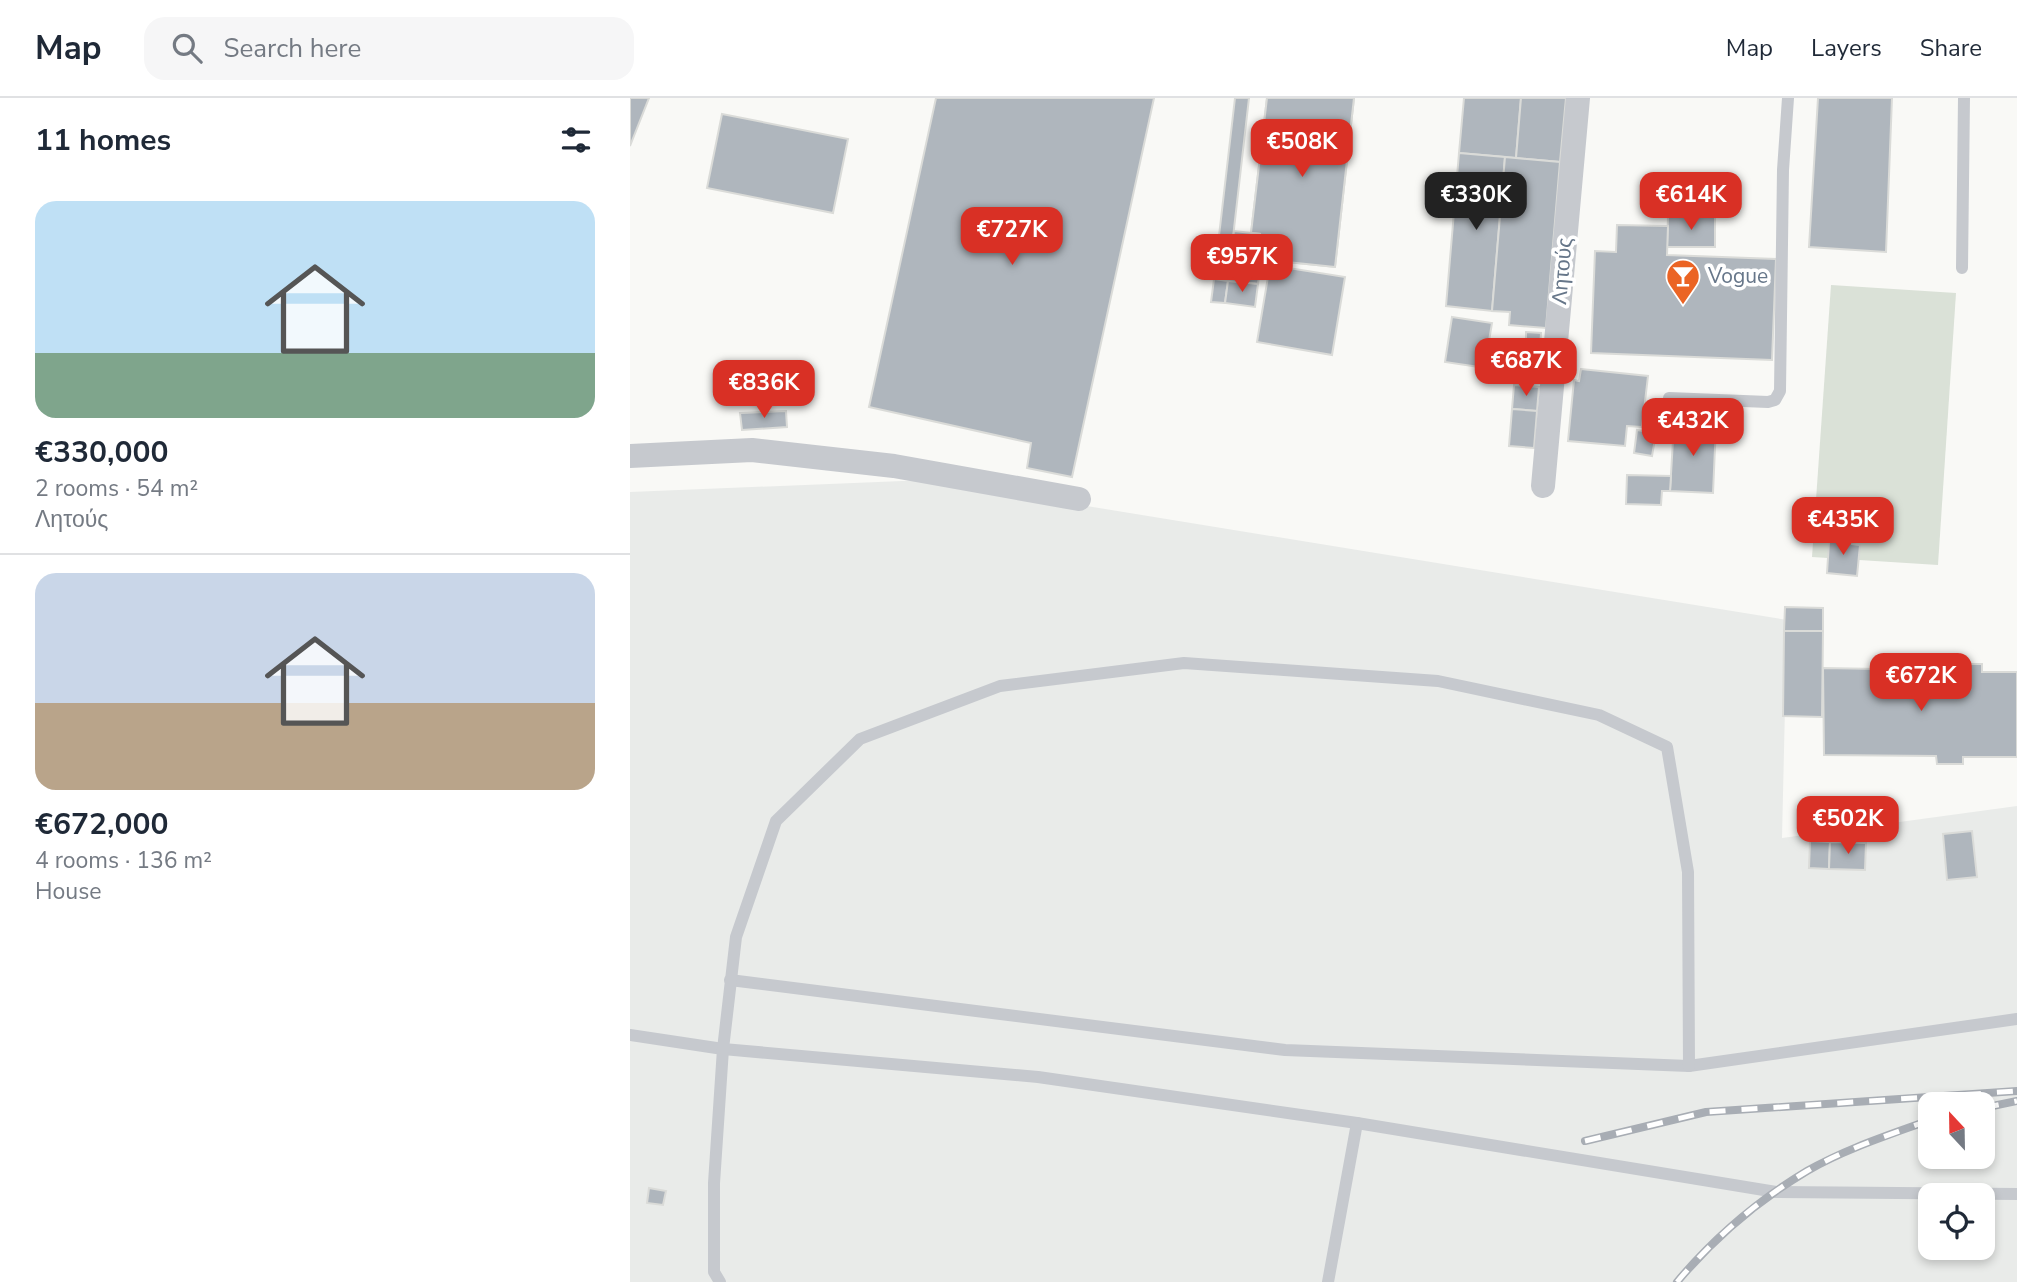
<!DOCTYPE html>
<html lang="en">
<head>
<meta charset="utf-8">
<style>
  :root { --surface:#fff; --page:#f6f6f7; --text:#1f2937; --muted:#747a83; --line:#e0e1e3; --accent:#d93025 }
  body { margin:0; font-family:"Nunito Sans",sans-serif; background:var(--page); color:var(--text); height:100vh; display:flex; flex-direction:column; font-size:26px; white-space:nowrap }
  * { box-sizing:border-box; margin:0 }
  p { font-size:23px; color:var(--muted) }
  .icon { flex:none; width:38px; height:38px; fill:none; stroke:currentColor; stroke-width:2; stroke-linecap:round; stroke-linejoin:round }
  .map { position:relative; flex:1; overflow:hidden }
  .drawer { display:flex; flex-direction:column; background:var(--surface); width:630px }
  .drawer>* { flex:none }
  .needle { width:46px; rotate:338deg }
  .buttons { position:absolute; left:1288px; top:994px; display:grid; gap:14px }
  .buttons a { display:grid; place-items:center; width:77px; height:77px; border-radius:14px; background:var(--surface); box-shadow:0 4px 10px #0003; font-size:35px }
  .price { position:absolute; translate:-50% -60px; padding:0 16px; border-radius:14px; background:var(--accent); color:#fff; font-size:23px; line-height:46px; filter:drop-shadow(0 2px 4px #0008) }
  .price::after { content:''; position:absolute; left:50%; top:42px; width:21px; height:16px; margin-left:-10px; background:inherit; clip-path:polygon(0 0,100% 0,50% 100%) }
  .price.current { background:#222; color:#fff }
  ul { padding:0; list-style:none }
  li { display:grid; align-content:center; gap:14px; height:371px; padding:0 35px }
  li+li { border-top:2px solid var(--line) }
  li span { display:grid; place-items:center; height:217px; border-radius:21px; color:#555 }
  li>.icon { margin-inline-start:auto }
  span .icon { width:126px; height:126px; fill:#fffc; stroke-width:1 }
  li b { font-size:30px }
  h2 { display:flex; justify-content:space-between; align-items:center; height:84px; padding:0 35px; font-size:30px }
  header { display:flex; align-items:center; gap:42px; box-sizing:border-box; height:98px; padding:0 35px; background:var(--surface); border-bottom:2px solid var(--line) }
  header strong { font-size:33px }
  nav { display:flex; gap:38px; margin-inline-start:auto; font-size:24px }
  .search { width:490px; height:63px; background:var(--page); display:flex; align-items:center; gap:18px; box-sizing:border-box; padding:0 24px; border-radius:21px; color:var(--muted); font-size:26px }
  main { display:flex; flex:1; min-height:0 }
  .map>svg:first-child { display:block }
  .built { fill:#e9ebe9; fill-rule:evenodd }
  .green { fill:#dae1d7 }
  .building { fill:#afb6bd; stroke:#dadbd8; stroke-width:2 }
  .lines { fill:none; stroke-linecap:round; stroke-linejoin:round }
  .service { stroke:#c6c9ce; stroke-width:12 }
  .minor { stroke:#c6c9ce; stroke-width:24 }
  .rail-casing { stroke:#a8adb4; stroke-width:8 }
  .rail { stroke:#fff; stroke-width:5; stroke-dasharray:16; stroke-linecap:butt }
  .labels { text-anchor:middle; dominant-baseline:central; stroke-width:7; stroke-linejoin:round; paint-order:stroke }
  .street-label { font-size:21px; fill:#667689; stroke:#fff }
  .poi-label { font-size:21px; fill:#667689; stroke:#fff; text-anchor:start }
</style>
</head>
<body>
<header>
<strong>Map</strong>
<div class="search"><svg class="icon" aria-label="search" viewBox="0 0 24 24"><circle cx="10" cy="10" r="6"/><path d="M15 15l6 6"/></svg>Search here</div>
<nav><a>Map</a><a>Layers</a><a>Share</a></nav>
</header>
<main>
<section class="drawer">
<h2>11 homes<svg class="icon" aria-label="filters" viewBox="0 0 24 24"><path d="M4 7h16M4 17h16"/><circle cx="9" cy="7" r="2"/><circle cx="15" cy="17" r="2"/></svg></h2>
<ul>
<li><span style="background:linear-gradient(#bfe0f5 70%,#7fa58c 0)"><svg class="icon" aria-label="home" viewBox="0 0 24 24"><path d="M3 11l9-7 9 7M6 9v11h12V9"/></svg></span><div><b>€330,000</b><p>2 rooms · 54 m²</p><p>Λητούς</p></div></li>
<li><span style="background:linear-gradient(#c9d6e8 60%,#b9a48a 0)"><svg class="icon" aria-label="home" viewBox="0 0 24 24"><path d="M3 11l9-7 9 7M6 9v11h12V9"/></svg></span><div><b>€672,000</b><p>4 rooms · 136 m²</p><p>House</p></div></li>
</ul>
</section>
<div class="map">
<svg width="1387" height="1184" viewBox="0 0 1387 1184">
  <rect width="100%" height="100%" fill="#f9f9f6"/>
  <!-- built -->
  <path class="built" d="M 297,382 L 1157,522 L 1152,740 L 1387,708 L 1387,1184 L 0,1184 L 0,394 ZM 1300,1006 L 1353,1006 L 1353,1059 L 1300,1059 ZM 1300,1097 L 1353,1097 L 1353,1150 L 1300,1150 Z"/>
  <!-- green -->
  <polygon class="green" points="1201,187 1326,195 1308,467 1182,459"/>
  <!-- building -->
  <g class="building">
    <polygon points="0,0 19,0 0,48"/>
    <polygon points="306,0 524,0 442,379 397,370 401,345 239,309"/>
    <polygon points="605,0 619,0 598,183 584,181"/>
    <polygon points="637,0 724,0 705,169 627,161 630,136 621,135"/>
    <polygon points="637,0 724,0 705,169 627,161 630,136 621,135"/>
    <polygon points="834,0 891,0 886,60 829,55"/>
    <polygon points="891,0 936,0 930,64 886,60"/>
    <polygon points="1188,0 1262,0 1256,154 1179,149"/>
    <polygon points="92,16 218,41 203,115 77,90"/>
    <polygon points="829,55 875,59 862,213 816,208"/>
    <polygon points="875,59 930,64 916,230 879,227 880,214 862,213"/>
    <polygon points="1038,118 1085,118 1085,149 1037,149"/>
    <polygon points="987,127 1038,128 1037,157 1146,161 1142,262 961,255 965,153 986,154"/>
    <polygon points="604,133 630,136 627,161 631,161 628,186 598,183"/>
    <polygon points="640,167 715,179 702,257 627,244"/>
    <polygon points="584,181 598,183 595,205 581,204"/>
    <polygon points="598,183 628,186 625,209 595,205"/>
    <polygon points="822,219 862,225 858,249 886,254 883,274 815,264"/>
    <polygon points="896,234 911,235 910,251 896,250"/>
    <polygon points="951,271 1018,278 1012,329 997,328 995,348 938,343 944,282 949,283"/>
    <polygon points="884,287 909,289 907,313 882,311"/>
    <polygon points="882,311 907,313 904,350 879,348"/>
    <polygon points="156,313 157,329 112,332 110,315"/>
    <polygon points="1044,325 1086,327 1083,395 1040,393"/>
    <polygon points="1007,332 1026,335 1022,358 1004,355"/>
    <polygon points="997,377 1041,378 1040,393 1032,393 1031,407 996,406"/>
    <polygon points="1207,438 1222,439 1222,446 1230,447 1227,478 1197,475 1199,444 1207,444"/>
    <polygon points="1155,509 1193,510 1193,533 1154,533"/>
    <polygon points="1154,533 1193,533 1192,619 1153,618"/>
    <polygon points="1307,566 1352,566 1352,574 1387,574 1387,659 1333,659 1333,666 1307,666 1306,658 1194,657 1193,570 1307,572"/>
    <polygon points="1342,733 1347,779 1317,782 1313,736"/>
    <polygon points="1180,743 1200,744 1199,771 1179,770"/>
    <polygon points="1200,744 1236,745 1235,772 1199,771"/>
    <polygon points="19,1090 36,1093 33,1107 17,1105"/>
  </g>
  <g class="lines">
    <!-- service -->
    <g class="service">
      <polyline points="1332,170 1334,0"/>
      <polyline points="1039,300 1138,304 1145,302 1150,293 1153,72 1158,0"/>
      <polyline points="100,882 655,952 1059,968 1387,921"/>
      <polyline points="0,937 93,951 408,979 727,1025 1146,1094 1387,1096"/>
      <polyline points="90,1184 84,1174 84,1085 93,951 106,839 146,723 230,641 370,588 554,565 808,583 969,617 1037,649 1058,774 1059,968"/>
      <polyline points="698,1184 727,1025"/>
    </g>
    <!-- minor -->
    <g class="minor">
      <polyline points="0,358 122,352 264,368 449,401"/>
      <polyline points="913,388 948,0"/>
    </g>
    <!-- rail casing -->
    <g class="rail-casing">
      <g id="rail">
        <polyline points="1353,1010 1387,1003"/>
        <polyline points="955,1043 1076,1014 1387,993"/>
        <path d="M 1047,1184 C 1084,1140 1127,1103 1177,1073 C 1215,1051 1259,1037 1300,1022"/>
      </g>
    </g>
    <!-- rail -->
    <use href="#rail" class="rail"/>
  </g>
  <!-- icons -->
  <defs>
    <g id="bar-pin" transform="scale(1.75)"><path d="M0 17L-7.5 6A9.5 9.5 0 1 1 7.5 6Z" fill="#eb6424" stroke="#fff"/><path d="M-6-5H6L.8 .8V4.5H3.5V6h-7V4.5H-.8V.8Z" fill="#fff"/></g>
  </defs>
  <g fill-rule="evenodd">
    <use href="#bar-pin" x="1053" y="178"/>
  </g>
  <g class="labels">
    <!-- street labels -->
    <g class="street-label">
      <text transform="translate(932 173) rotate(-85)">Λητούς</text>
    </g>
    <!-- poi labels -->
    <g class="poi-label">
      <text x="1078" y="178">Vogue</text>
    </g>
  </g>
</svg>
<div class="buttons">
<a><svg class="needle" viewBox="-14 -14 28 28"><path d="M0-13l5 13h-10z" fill="#e53935"/><path d="M0 13l5-13h-10z" fill="#747a83"/></svg></a>
<a><svg class="icon" aria-label="locate" viewBox="0 0 24 24"><circle cx="12" cy="12" r="6"/><path d="M12 2v4M12 18v4M2 12h4M18 12h4"/></svg></a>
</div>
<b class="price" style="left:672px;top:81px">€508K</b>
<b class="price current" style="left:846px;top:134px">€330K</b>
<b class="price" style="left:1061px;top:134px">€614K</b>
<b class="price" style="left:382px;top:169px">€727K</b>
<b class="price" style="left:612px;top:196px">€957K</b>
<b class="price" style="left:896px;top:300px">€687K</b>
<b class="price" style="left:134px;top:322px">€836K</b>
<b class="price" style="left:1063px;top:360px">€432K</b>
<b class="price" style="left:1213px;top:459px">€435K</b>
<b class="price" style="left:1291px;top:615px">€672K</b>
<b class="price" style="left:1218px;top:758px">€502K</b>
</div>
</main>
</body>
</html>
